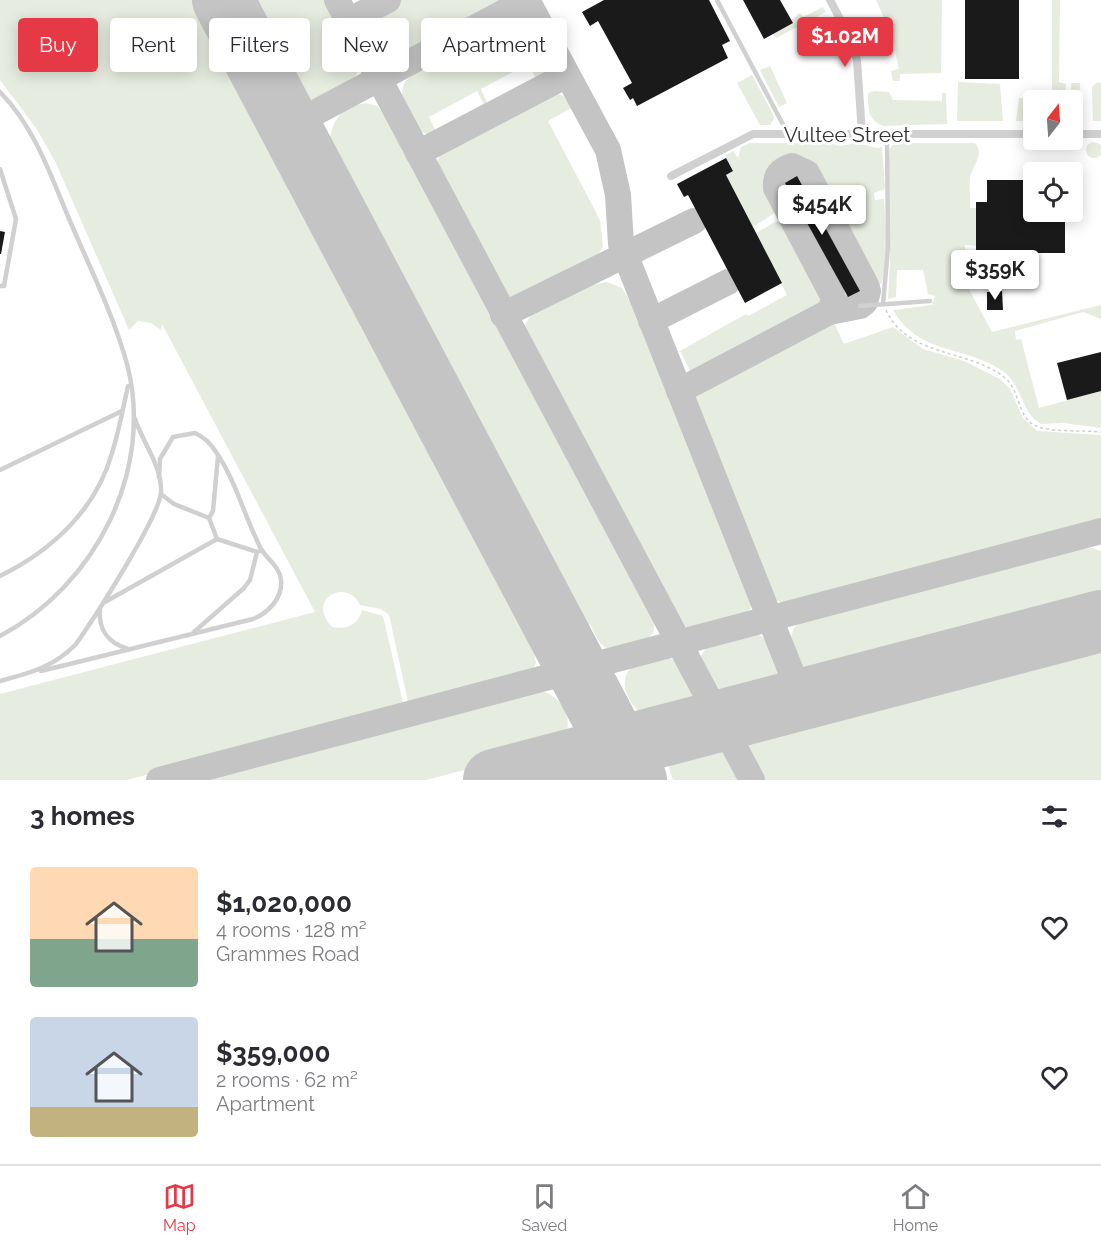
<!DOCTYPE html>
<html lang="en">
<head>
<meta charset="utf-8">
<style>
  :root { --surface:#fff; --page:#f7f7f7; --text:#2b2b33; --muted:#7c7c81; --line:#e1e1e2; --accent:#e63946 }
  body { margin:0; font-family:Raleway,sans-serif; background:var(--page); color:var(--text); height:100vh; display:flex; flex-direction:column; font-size:22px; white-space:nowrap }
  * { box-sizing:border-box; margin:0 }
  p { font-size:20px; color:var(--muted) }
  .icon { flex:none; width:33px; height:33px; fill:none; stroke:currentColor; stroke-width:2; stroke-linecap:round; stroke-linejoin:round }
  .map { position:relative; height:780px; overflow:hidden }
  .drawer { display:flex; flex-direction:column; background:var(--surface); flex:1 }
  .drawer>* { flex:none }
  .top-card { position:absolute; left:18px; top:18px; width:600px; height:54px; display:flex; gap:12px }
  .needle { width:39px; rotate:17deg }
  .controls { position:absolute; left:1023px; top:90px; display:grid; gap:12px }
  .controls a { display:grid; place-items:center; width:60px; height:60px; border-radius:6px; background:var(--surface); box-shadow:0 3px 15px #0003; font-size:30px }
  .price { position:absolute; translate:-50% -51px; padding:0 14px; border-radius:6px; background:#fff; color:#222; font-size:20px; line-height:39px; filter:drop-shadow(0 2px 3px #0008) }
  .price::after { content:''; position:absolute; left:50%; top:36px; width:18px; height:14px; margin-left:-9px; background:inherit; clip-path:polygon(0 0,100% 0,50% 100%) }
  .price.active { background:var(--accent); color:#fff }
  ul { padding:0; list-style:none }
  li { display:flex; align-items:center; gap:18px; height:150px; padding:0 30px }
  li span { display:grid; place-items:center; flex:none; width:168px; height:120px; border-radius:6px; color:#555 }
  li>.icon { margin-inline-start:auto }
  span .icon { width:72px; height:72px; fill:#fffc; stroke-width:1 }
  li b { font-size:26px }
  h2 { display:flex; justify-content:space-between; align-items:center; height:72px; padding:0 30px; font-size:26px }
  .pill { padding:0 21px; border-radius:6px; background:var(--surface); box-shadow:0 3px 15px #0003; font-size:21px; line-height:54px }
  .pill.active { background:var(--accent); color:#fff }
  .menu { display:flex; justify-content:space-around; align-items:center; height:84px; border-top:2px solid var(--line); background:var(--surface); font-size:16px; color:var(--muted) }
  .menu a { display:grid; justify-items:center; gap:3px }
  .menu .active { color:var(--accent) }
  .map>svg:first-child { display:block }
  .green { fill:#e6ecdf }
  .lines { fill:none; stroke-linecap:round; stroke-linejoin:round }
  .taxiway { stroke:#c4c4c4; stroke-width:26 }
  .runway { stroke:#c4c4c4; stroke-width:62 }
  .building { fill:#1a1a1a }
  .path { stroke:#cdcdcd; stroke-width:1.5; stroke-dasharray:3 3; stroke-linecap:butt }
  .lane { stroke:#d0d0d0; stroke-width:4.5 }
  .street { stroke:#d0d0d0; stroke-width:8 }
  .labels { text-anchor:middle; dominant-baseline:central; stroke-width:6; stroke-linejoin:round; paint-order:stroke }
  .street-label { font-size:21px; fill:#333; stroke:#fff }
</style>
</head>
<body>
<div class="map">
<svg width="1101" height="780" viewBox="0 0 1101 780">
  <rect width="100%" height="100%" fill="#fff"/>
  <!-- green -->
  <g class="green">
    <path d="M 0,0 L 204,0 L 548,646 L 534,653 L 536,663 L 531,673 L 409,706 L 389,615 L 381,609 L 360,605 C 347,577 305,599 332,627 C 347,630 358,625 362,610 L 383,616 L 404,707 L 127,780 L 0,780 L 0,694 L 315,612 L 162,324 L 161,330 L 151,323 L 138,321 L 129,330 L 55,161 L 36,128 L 0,80 Z"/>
    <path d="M 239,0 L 327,0 L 359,60 C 363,86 319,109 297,108 Z"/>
    <path d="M 400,0 L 504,0 L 494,10 L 400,59 L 377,58 C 354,19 365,19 400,0 Z"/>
    <polygon points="876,0 942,0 941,73 900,74 900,81 893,81 891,71 899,69 892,36"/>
    <polygon points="1052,0 1060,0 1059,82 1066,84 1065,100 1041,100 1052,98"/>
    <polygon points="823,7 826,12 776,38 773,34 800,13 803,17"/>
    <path d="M 511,21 C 535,25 555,55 542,78 L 537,80 L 528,64 L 481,89 L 489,107 L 486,109 L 477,91 L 429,117 L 437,133 L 434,135 C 420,134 412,127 407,114 C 404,105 400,96 403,87 C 410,66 488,27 511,21 Z"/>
    <polygon points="770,66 787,103 779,107 760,70"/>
    <polygon points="752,75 773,114 774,119 770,125 760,125 737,83"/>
    <polygon points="958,82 1000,84 1003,121 957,121"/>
    <polygon points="1071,83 1080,83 1081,121 1073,121"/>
    <polygon points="1096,83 1101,83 1101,121 1093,121 1092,87"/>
    <path d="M 874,91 L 889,92 L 893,100 L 942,101 L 942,93 L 946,93 L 947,124 L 883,126 C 868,120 868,108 868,93 Z"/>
    <path d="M 550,93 L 562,95 L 573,107 L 548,121 L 600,220 L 603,247 C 596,263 539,299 521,300 C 513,301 507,298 500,293 L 439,177 C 434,164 438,154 449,145 Z"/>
    <polygon points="1019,98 1030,98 1030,121 1016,121"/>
    <path d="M 367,103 L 377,106 L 396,128 L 651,608 L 655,622 L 653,633 C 644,644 621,656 606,648 C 598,643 594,632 590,624 L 576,632 L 333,174 C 327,149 326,126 347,107 Z"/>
    <path d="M 826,142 L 840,146 L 856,143 L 877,148 L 882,147 L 885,189 L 874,193 L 875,200 L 884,199 C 885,216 892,285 874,291 L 810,169 C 795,152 780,165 765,174 L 783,211 L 776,212 L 753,227 L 726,175 L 733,171 L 725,156 L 733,151 L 738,158 L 741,147 L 750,143 L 808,143 L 815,145 Z"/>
    <circle cx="1094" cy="150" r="8"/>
    <path d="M 895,143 L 975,143 C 984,155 975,162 971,174 C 968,183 971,197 970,208 L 976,208 L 976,246 L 965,245 L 965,282 L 992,332 L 1101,305 L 1101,319 L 1083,312 L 1015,331 L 1016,340 L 1021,339 L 1039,408 L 1101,391 L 1101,428 L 1063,423 L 1041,424 C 1021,413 1022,385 1004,372 C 965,344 921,357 893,310 L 932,305 L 935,296 L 928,294 L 923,270 L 897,270 L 896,297 L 888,299 L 890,262 L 889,162 L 890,148 Z"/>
    <polygon points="788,219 825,288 825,300 816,313 702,373 692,374 680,351 746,314 748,316 787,295 756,233 773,223"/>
    <path d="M 607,282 L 622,288 L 630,301 L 633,300 L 664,382 L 667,383 L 753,598 C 752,604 751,610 746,614 C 733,626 689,634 676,622 L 526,341 C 524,332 524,325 529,318 C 540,304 589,284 607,282 Z"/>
    <polygon points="832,319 844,344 893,327 923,349 964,361 1000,379 1010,389 1023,418 1037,431 1101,435 1101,523 789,606 774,599 693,405 697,392 702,387"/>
    <path d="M 1091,548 L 1101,551 L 1101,599 L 1080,608 L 822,677 C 817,676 812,676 807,673 C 791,664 783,629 803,620 L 1065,550 Z"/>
    <path d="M 751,632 C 775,637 792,676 767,690 C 761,694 751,694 744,696 C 734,699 727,700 717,696 L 700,668 C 697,640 730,638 751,632 Z"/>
    <polygon points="1101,635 1101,780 759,780 745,752 745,741 755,727"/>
    <path d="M 663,656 C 686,660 703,694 684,712 L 651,721 C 635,712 613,685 632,667 C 640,660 653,658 663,656 Z"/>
    <path d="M 538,690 C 564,695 578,725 559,745 L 426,780 L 193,780 Z"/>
    <polygon points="707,740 725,748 742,780 673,780 669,768 674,751"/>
    <polygon points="580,772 595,775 600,780 550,780"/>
  </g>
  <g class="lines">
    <!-- taxiway -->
    <g class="taxiway">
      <polyline points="337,0 752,780"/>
      <polyline points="527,0 608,150 618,195 621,244 802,699"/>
      <polyline points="348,21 388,0"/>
      <polyline points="290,126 527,0"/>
      <polyline points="418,153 567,75"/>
      <polyline points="503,315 694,221"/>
      <polyline points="651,321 728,282"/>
      <path d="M 679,391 L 829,312 L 860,306 L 865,302 L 868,291 L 866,285 L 807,173 L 792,166 C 780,170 775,175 776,188 L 832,294 L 834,301 L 829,312"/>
      <polyline points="159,780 1101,531"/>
    </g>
    <!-- runway -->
    <g class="runway">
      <polyline points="223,0 636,780"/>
      <polyline points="494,780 1101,621"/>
    </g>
  </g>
  <!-- building -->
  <g class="building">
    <polygon points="604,0 709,0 730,41 722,45 728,58 637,106 633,98 630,100 623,88 632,83 598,21 590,26 582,12"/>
    <polygon points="743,0 780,0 793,23 764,39"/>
    <rect x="965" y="0" width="54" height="79"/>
    <polygon points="726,158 733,171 726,175 782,283 745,303 688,195 684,197 677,184"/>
    <polygon points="797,176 860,291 848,297 785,183"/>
    <polygon points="987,180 1034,180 1034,212 1065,212 1065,253 976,253 976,202 987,202"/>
    <polygon points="0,231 5,232 1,254 0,254"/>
    <polygon points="1002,291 1003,310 987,310 987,292"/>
    <polygon points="1101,352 1101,391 1067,400 1057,363"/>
  </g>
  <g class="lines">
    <!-- path -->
    <path class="path" d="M 886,310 C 907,357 968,349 1004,377 C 1019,388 1017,413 1032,424 C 1045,433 1084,430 1101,432"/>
    <!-- lane -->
    <g class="lane">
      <polyline points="717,0 788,134"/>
      <path d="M 0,92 C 36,128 53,182 73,228 C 92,272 114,317 127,364 C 155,470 95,586 0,636"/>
      <polyline points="0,169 16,219 4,286 0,286"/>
      <polyline points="883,304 888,248 887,134"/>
      <polyline points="860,306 930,301"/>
      <polyline points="0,470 122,411"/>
      <polyline points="161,494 174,504 209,518 217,539 257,552 262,550"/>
      <polyline points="209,518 213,511 218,456"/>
      <path d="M 0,576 C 51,551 96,510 112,453 C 119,431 123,408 128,386"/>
      <polyline points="105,602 217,539"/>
      <path d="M 100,609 C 98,629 108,643 128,649"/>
      <polyline points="194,632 244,588 250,580 257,552"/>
      <path d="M 41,671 L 253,619 C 268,613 283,598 281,580 C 280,567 267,559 261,549 C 245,518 236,481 216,452 C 211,444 204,437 195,433 L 173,437 L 160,459 L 159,477"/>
      <path d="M 0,681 C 30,673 54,667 76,644 C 93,620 160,516 161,492 C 162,466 143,443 135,419"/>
    </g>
    <!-- street -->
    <g class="street">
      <polyline points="830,0 850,38 857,60 862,134"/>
      <polyline points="1072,134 1101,134"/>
      <polyline points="671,176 753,134 1034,134"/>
    </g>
  </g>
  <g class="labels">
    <!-- street labels -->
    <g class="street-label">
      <text x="847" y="134">Vultee Street</text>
    </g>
  </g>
</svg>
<div class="controls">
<a><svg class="needle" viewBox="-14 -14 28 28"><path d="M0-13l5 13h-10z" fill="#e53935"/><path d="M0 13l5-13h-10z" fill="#7c7c81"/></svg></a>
<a><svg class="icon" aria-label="locate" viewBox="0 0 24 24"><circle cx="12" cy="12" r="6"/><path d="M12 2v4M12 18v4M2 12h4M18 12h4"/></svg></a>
</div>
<b class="price active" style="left:845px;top:68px">$1.02M</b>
<b class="price" style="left:822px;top:236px">$454K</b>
<b class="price" style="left:995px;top:301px">$359K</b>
<div class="top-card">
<a class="pill active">Buy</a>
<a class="pill">Rent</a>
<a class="pill">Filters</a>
<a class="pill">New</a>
<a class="pill">Apartment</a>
</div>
</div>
<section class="drawer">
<h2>3 homes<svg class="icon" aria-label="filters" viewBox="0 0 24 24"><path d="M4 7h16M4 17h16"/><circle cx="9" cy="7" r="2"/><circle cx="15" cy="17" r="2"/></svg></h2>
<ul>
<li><span style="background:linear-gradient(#ffd9b3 60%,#7fa58c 0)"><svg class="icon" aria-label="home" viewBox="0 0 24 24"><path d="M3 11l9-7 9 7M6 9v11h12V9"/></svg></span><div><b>$1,020,000</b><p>4 rooms · 128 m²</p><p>Grammes Road</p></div><svg class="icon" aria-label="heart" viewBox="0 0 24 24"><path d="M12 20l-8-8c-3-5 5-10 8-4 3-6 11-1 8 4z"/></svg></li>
<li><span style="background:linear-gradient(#c9d6e8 75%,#c2b280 0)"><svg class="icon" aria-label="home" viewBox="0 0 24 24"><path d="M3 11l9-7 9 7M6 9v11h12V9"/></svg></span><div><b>$359,000</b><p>2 rooms · 62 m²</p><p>Apartment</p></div><svg class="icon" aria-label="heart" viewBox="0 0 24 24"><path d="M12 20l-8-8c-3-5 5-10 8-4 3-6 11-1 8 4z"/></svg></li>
</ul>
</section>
<nav class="menu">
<a class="active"><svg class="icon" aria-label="map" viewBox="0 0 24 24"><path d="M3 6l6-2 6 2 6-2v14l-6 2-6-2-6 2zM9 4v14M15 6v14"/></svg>Map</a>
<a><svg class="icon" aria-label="saved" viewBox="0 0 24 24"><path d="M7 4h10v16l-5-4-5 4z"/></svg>Saved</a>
<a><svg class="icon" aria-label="home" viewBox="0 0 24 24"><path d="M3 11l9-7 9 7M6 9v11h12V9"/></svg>Home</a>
</nav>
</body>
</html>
